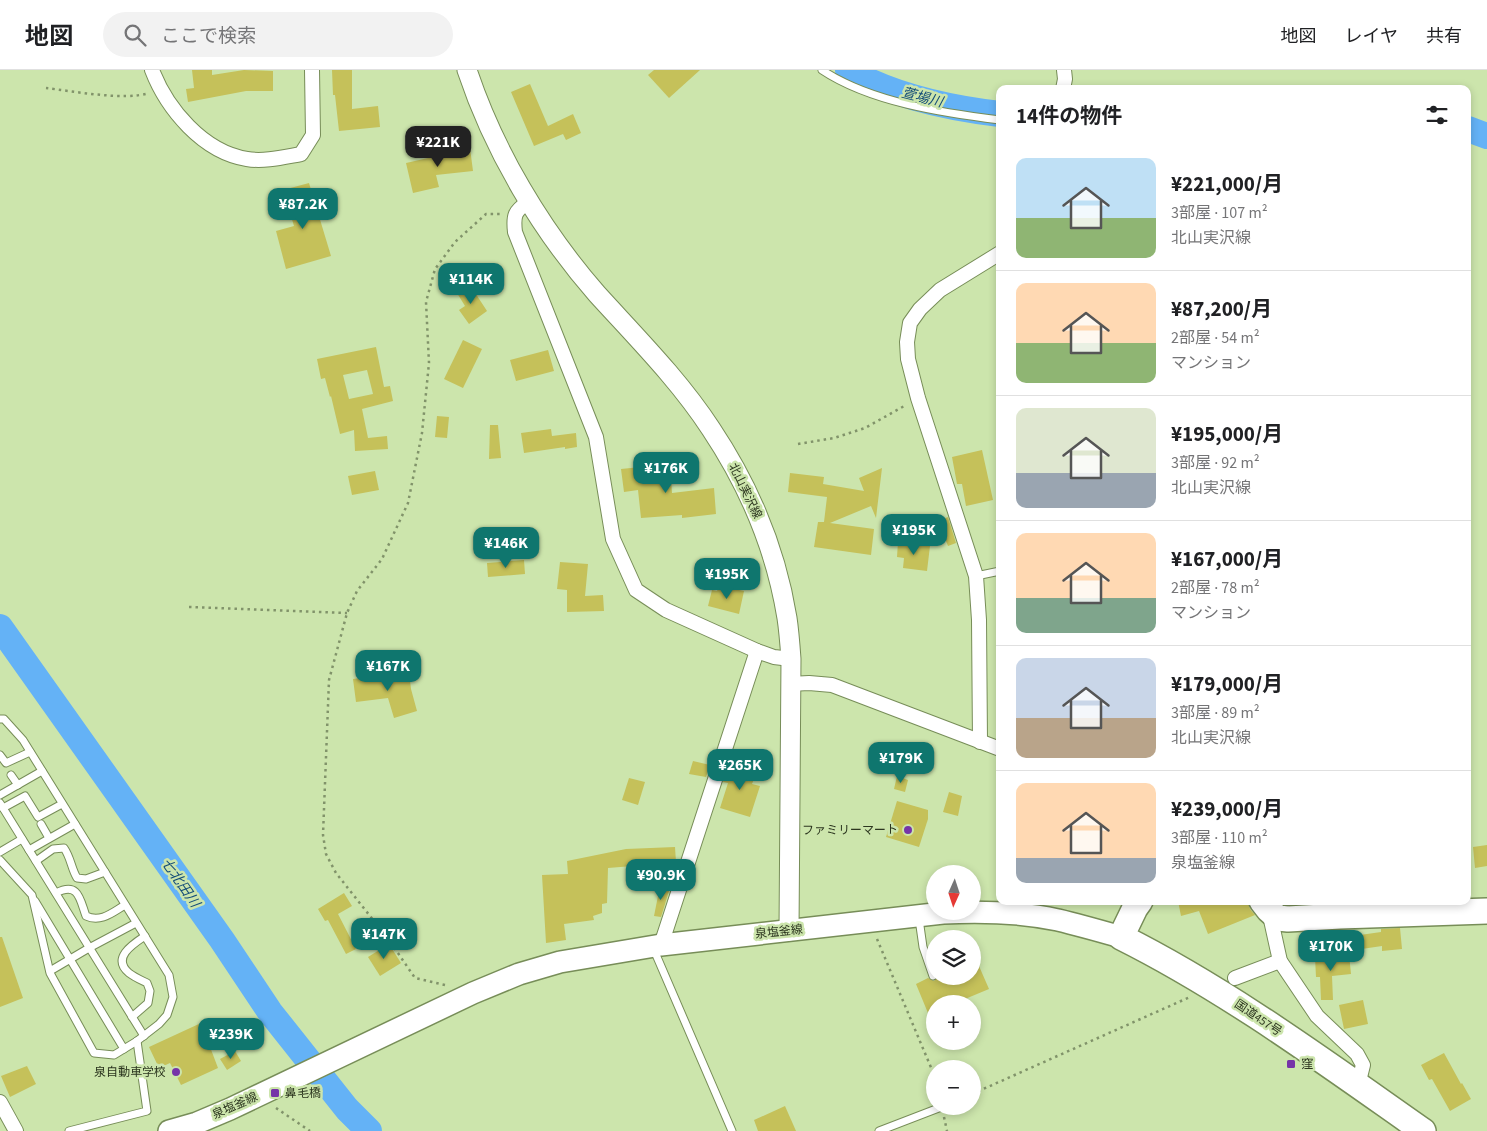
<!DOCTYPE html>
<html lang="ja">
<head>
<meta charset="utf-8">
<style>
  :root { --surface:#fff; --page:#f2f2f2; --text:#202124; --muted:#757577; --line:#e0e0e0; --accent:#0f766e }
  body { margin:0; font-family:"Source Sans 3","Noto Sans JP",sans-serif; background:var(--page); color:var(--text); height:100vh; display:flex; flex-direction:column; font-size:19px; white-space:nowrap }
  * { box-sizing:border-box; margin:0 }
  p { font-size:16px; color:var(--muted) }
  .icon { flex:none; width:28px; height:28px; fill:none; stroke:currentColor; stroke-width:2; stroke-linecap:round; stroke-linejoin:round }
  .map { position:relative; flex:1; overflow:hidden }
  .side { position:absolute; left:996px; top:15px; width:475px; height:820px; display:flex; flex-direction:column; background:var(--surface); border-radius:10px; box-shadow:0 2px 8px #0003 }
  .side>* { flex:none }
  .needle { width:32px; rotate:183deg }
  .tools { position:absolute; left:926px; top:795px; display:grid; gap:10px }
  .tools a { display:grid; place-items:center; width:55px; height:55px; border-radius:50%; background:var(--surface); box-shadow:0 2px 8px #0003; font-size:25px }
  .price { position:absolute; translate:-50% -42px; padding:0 11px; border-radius:10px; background:var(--accent); color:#fff; font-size:16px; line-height:32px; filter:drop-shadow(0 1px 2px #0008) }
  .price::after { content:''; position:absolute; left:50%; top:30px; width:15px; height:11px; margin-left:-8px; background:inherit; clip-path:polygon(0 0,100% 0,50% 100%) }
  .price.selected { background:#222; color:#fff }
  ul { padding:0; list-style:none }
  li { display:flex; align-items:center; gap:15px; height:125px; padding:0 20px }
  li+li { border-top:1px solid var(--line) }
  li span { display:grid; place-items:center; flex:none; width:140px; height:100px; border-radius:10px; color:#555 }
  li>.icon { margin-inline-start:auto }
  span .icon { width:60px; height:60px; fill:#fffc; stroke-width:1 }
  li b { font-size:21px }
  h2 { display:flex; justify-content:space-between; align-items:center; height:60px; padding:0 20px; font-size:21px }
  header { display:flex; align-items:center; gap:30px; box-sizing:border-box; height:70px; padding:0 25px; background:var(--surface); border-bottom:1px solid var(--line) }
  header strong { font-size:24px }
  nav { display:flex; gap:28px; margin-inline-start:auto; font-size:18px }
  .search { width:350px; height:45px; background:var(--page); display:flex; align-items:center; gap:12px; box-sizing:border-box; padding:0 18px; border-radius:28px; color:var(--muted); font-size:19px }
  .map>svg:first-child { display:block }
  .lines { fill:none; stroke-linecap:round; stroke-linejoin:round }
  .river { stroke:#64b2f6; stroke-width:26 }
  .building { fill:#c5c15a; fill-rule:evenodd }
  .lane-casing { stroke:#778d58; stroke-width:9 }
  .street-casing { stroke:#778d58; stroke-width:16 }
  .secondary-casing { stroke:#778d58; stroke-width:21 }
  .primary-casing { stroke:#778d58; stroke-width:24 }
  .highway-casing { stroke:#778d58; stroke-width:28 }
  .path { stroke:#81936a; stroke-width:2.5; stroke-dasharray:2.5 4; stroke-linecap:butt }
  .lane { stroke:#fff; stroke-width:7 }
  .street { stroke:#fff; stroke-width:14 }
  .secondary { stroke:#fff; stroke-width:19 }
  .primary { stroke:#fff; stroke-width:21 }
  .highway { stroke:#fff; stroke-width:25 }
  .poi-dot { fill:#7634a8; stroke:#cce5ac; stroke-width:2 }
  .labels { text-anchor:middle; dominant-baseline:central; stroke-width:5; stroke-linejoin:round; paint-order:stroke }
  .street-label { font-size:12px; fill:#2c361f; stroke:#cce5ac }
  .poi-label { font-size:12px; fill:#2c361f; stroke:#cce5ac; text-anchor:end }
  .water-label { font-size:14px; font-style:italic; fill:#134c78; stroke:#cce5ac }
</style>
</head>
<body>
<header>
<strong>地図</strong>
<div class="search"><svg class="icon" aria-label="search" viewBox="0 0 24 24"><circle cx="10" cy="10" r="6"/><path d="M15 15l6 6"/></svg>ここで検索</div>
<nav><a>地図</a><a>レイヤ</a><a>共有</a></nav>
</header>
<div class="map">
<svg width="1487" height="1061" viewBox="0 0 1487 1061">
  <rect width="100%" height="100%" fill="#cce5ac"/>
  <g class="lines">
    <!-- river -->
    <g class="river">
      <path d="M 848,0 C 892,26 949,38 1000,44"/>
      <polyline points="1468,59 1487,66"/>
      <polyline points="0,557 222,870 270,942 347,1039 369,1061"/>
    </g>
  </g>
  <!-- building -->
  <g class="building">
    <polygon points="192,0 212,0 212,5 244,0 273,1 273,21 246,21 188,32 186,19 194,18"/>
    <polygon points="332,0 352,0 352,39 378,36 380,57 339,61 335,25 333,25"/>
    <polygon points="654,0 700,0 669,28 648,5"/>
    <polygon points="530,14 548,56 573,44 581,63 566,70 563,64 534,76 511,22"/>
    <polygon points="470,78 473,101 436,105 439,117 413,123 406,93 437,86 436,82"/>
    <polygon points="309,113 331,186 286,199 276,161 294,156 283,120"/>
    <polygon points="470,215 487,241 469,254 459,240 465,236 457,223"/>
    <polygon points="463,270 482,279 463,318 444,309"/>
    <path d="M 376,277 L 384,317 L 390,316 L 393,331 L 362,339 L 368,368 L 387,366 L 388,379 L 355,381 L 354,360 L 340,364 L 331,326 L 330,327 L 325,308 L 321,309 L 317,289 ZM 367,300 L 373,324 L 349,329 L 343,305 Z"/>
    <polygon points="548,280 554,301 516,311 510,290"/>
    <polygon points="437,346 449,347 447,368 435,367"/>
    <polygon points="490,355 498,355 501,388 489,389"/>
    <polygon points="551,359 552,366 576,363 577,377 565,379 565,377 524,383 521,363"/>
    <polygon points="982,380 993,430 966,436 962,414 957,414 952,387"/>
    <polygon points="670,394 672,423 714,418 716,444 682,448 682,445 641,448 638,420 624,422 621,399"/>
    <polygon points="882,398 876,448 871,436 830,453 874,459 871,485 814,477 818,452 824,452 827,427 788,422 790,403 824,407 823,414 864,421 859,408"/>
    <polygon points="375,401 379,420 352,425 348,406"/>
    <polygon points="948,447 956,473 948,476 938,451"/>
    <polygon points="898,472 930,476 927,501 903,498 904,488 897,487"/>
    <polygon points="524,490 525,504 488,507 487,493"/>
    <polygon points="560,492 588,494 585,526 603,525 604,541 567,542 567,520 557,519"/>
    <polygon points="719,516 744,521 739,544 708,536 712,520 717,521"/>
    <polygon points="409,602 411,619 417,641 394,648 388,628 356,632 353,609"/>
    <polygon points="693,691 710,695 706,707 689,704"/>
    <polygon points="734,693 757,701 752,714 760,716 750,747 720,738 728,713 723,712 727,700 732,701"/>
    <polygon points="897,706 908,710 905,722 894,719"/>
    <polygon points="629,708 645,712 638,735 622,730"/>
    <polygon points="949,722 962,726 958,746 943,742"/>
    <polygon points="897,731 928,740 928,749 919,777 886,767"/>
    <polygon points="1487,775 1487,796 1475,798 1473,777"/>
    <polygon points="675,777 676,792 659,793 661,809 647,811 645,795 608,798 607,833 602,834 602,843 593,846 594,850 564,854 566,870 546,873 542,805 568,804 567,791 626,779"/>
    <polygon points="660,816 670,818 661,847 654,846"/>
    <polygon points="344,823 352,836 338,844 356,879 346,884 328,850 325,851 318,839"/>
    <polygon points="1178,831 1248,831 1250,839 1255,845 1208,864 1199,841 1181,846"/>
    <polygon points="1400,858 1402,879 1382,881 1382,876 1348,881 1346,867 1381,862 1381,859"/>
    <polygon points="0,867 2,867 23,928 0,937"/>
    <polygon points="389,874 401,893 380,906 368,887"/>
    <polygon points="972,880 989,919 953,934 935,934 935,960 916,914 928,908 934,911 938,906 972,906"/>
    <polygon points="1349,884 1351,904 1332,906 1333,930 1321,930 1320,907 1316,907 1315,887"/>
    <polygon points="1363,930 1368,954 1344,959 1339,935"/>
    <polygon points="201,953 218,998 181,1015 170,993 159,998 149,977"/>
    <polygon points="235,981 241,991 227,1000 220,989"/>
    <polygon points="1444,983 1461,1014 1462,1013 1471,1029 1450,1041 1432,1009 1429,1010 1421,995"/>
    <polygon points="27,996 36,1014 10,1027 1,1006"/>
    <polygon points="785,1036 796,1061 758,1061 754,1050"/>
  </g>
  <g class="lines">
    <!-- lane casing -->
    <g class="lane-casing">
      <g id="lane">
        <path d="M 822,0 C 870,32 943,43 1000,50"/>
        <polyline points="976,506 1000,501"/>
        <polyline points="0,649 4,649 23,670 169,905 173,927 167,945 159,954 137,971 114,985 94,983 50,903 32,825 0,790"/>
        <polyline points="0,685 6,693 30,682"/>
        <polyline points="11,705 18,715"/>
        <polyline points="0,725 42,701"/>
        <polyline points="0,733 144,966"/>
        <polyline points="3,738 25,726 38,747 62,734"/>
        <polyline points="41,754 49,768"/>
        <polyline points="29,780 75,754"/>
        <polyline points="0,782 22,769"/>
        <path d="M 36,791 L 53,779 L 64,778 C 71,788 71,798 77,808 L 86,809 L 105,802"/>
        <path d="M 56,823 C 79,811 80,830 86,846 C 101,853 113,842 125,835"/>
        <polyline points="35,831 124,979"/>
        <polyline points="919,849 923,877 933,906"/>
        <polyline points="654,880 732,1061"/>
        <polyline points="50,901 89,878 136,853"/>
        <path d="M 132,947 L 148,933 L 150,921 L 147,913 C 141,910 134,907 129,903 C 111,888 133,874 145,866"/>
        <polyline points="69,1061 147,1041 137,971"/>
        <polyline points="879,1061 944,1036"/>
      </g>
    </g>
    <!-- street casing -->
    <g class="street-casing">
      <g id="street">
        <path d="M 152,0 C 167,39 203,82 247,89 C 264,92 284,87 301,84 L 313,65 L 312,0"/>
        <polyline points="1063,19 1065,9 1064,0"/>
        <path d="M 528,132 C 515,141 513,145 515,162 L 596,367 L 613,469 L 636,520 L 666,540 L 757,581 L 774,587 L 791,589"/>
        <polyline points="790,614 809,613 832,615 1000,679"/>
        <polyline points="980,672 979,550 976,506 918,328 908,289 907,272 910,253 920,239 940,220 1000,183"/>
        <polyline points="1269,841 1280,891 1317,946 1357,984 1363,995 1358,1015"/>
        <polyline points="661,875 757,581"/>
        <polyline points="1235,908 1280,891"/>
        <polyline points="0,1032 16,1061"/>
      </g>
    </g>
    <!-- secondary casing -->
    <g class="secondary-casing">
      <path id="secondary" d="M 467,0 C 494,81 541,160 597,224 C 637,268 679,310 711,359 C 749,416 776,480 787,548 C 789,561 790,575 791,589 L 789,861"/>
    </g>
    <!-- primary casing -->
    <g class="primary-casing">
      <path id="primary" d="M 169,1061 L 197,1053 L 230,1039 L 473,923 L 519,904 L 560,892 L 661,875 L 943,843 C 981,841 1020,842 1058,850 C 1079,855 1100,861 1121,867"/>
    </g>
    <!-- highway casing -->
    <g class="highway-casing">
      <g id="highway">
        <path d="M 1140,831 L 1135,838 L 1121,867 C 1227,920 1326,993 1423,1061"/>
        <polyline points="1262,831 1269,840 1278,848 1288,849 1340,846 1487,841"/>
      </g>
    </g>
    <!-- path -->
    <g class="path">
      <path d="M 46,18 C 72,21 124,31 149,23"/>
      <polyline points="798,374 834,368 865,358 906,335"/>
      <polyline points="189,537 347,543"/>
      <polyline points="877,869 935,1007"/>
      <polyline points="445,915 415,908 389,870 336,803 326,784 323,765 329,610 347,543 357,521 382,489 408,433 422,363 429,293 426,232 435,199 455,172 486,144 501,144"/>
      <polyline points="972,1024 1190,927"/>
      <polyline points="276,1038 310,1061"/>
      <polyline points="944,1047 947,1061"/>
    </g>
    <!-- lane -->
    <use href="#lane" class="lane"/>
    <!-- street -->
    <use href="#street" class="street"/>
    <!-- secondary -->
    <use href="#secondary" class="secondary"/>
    <!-- primary -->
    <use href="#primary" class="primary"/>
    <!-- highway -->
    <use href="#highway" class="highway"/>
  </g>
  <!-- markers -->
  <g class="poi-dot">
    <circle cx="908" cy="760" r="5"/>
    <rect x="1286" y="989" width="10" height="10" rx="2.5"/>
    <circle cx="176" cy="1002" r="5"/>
    <rect x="270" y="1018" width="10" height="10" rx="2.5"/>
  </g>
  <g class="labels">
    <!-- street labels -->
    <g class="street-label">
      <text transform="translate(745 421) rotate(64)">北山実沢線</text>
      <text transform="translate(779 862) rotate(-6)">泉塩釜線</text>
      <text transform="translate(1258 948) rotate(34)">国道457号</text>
      <text transform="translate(235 1036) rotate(-24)">泉塩釜線</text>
    </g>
    <!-- poi labels -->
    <g class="poi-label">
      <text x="898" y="760">ファミリーマート</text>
      <text x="1301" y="994" text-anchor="start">窪</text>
      <text x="166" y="1002">泉自動車学校</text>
      <text x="285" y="1023" text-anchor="start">鼻毛橋</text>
    </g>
    <!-- water labels -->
    <g class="water-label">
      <text transform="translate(922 28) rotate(14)">萱場川</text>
      <text transform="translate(180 813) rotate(55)">七北田川</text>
    </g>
  </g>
</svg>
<div class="tools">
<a><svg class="needle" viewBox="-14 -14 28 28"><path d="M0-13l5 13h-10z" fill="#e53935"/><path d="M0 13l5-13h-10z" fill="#757577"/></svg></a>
<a><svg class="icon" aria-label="layers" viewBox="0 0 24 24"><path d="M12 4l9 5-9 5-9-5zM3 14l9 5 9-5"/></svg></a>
<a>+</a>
<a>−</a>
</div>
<b class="price selected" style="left:438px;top:98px">¥221K</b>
<b class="price" style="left:303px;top:160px">¥87.2K</b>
<b class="price" style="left:471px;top:235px">¥114K</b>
<b class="price" style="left:666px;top:424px">¥176K</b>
<b class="price" style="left:914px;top:486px">¥195K</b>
<b class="price" style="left:506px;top:499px">¥146K</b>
<b class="price" style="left:727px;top:530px">¥195K</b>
<b class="price" style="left:388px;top:622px">¥167K</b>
<b class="price" style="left:901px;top:714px">¥179K</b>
<b class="price" style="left:740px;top:721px">¥265K</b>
<b class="price" style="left:661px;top:831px">¥90.9K</b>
<b class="price" style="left:384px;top:890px">¥147K</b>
<b class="price" style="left:1331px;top:902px">¥170K</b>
<b class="price" style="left:231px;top:990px">¥239K</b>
<section class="side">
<h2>14件の物件<svg class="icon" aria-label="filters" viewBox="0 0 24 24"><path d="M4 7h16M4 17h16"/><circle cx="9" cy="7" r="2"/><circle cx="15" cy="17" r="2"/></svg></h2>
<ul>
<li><span style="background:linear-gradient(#bfe0f5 60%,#8fb573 0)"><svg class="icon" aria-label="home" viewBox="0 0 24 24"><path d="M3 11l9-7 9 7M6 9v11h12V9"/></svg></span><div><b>¥221,000/月</b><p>3部屋 · 107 m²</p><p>北山実沢線</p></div></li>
<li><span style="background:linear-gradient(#ffd9b3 60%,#8fb573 0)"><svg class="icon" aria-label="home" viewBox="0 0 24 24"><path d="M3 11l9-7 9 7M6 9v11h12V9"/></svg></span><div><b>¥87,200/月</b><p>2部屋 · 54 m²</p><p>マンション</p></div></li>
<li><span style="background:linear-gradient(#dfe7d0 65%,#9aa5b1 0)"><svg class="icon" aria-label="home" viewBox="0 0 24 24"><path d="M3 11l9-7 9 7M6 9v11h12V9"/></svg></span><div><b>¥195,000/月</b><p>3部屋 · 92 m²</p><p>北山実沢線</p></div></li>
<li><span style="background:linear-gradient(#ffd9b3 65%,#7fa58c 0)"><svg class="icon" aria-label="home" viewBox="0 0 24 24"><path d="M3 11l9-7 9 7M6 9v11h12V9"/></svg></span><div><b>¥167,000/月</b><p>2部屋 · 78 m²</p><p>マンション</p></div></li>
<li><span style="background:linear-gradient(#c9d6e8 60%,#b9a48a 0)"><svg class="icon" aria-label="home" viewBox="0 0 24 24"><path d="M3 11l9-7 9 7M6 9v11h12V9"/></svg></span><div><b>¥179,000/月</b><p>3部屋 · 89 m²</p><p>北山実沢線</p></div></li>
<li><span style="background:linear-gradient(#ffd9b3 75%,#9aa5b1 0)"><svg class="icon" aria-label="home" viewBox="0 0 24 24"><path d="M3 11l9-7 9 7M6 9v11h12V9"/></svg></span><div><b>¥239,000/月</b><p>3部屋 · 110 m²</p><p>泉塩釜線</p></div></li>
</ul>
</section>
</div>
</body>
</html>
